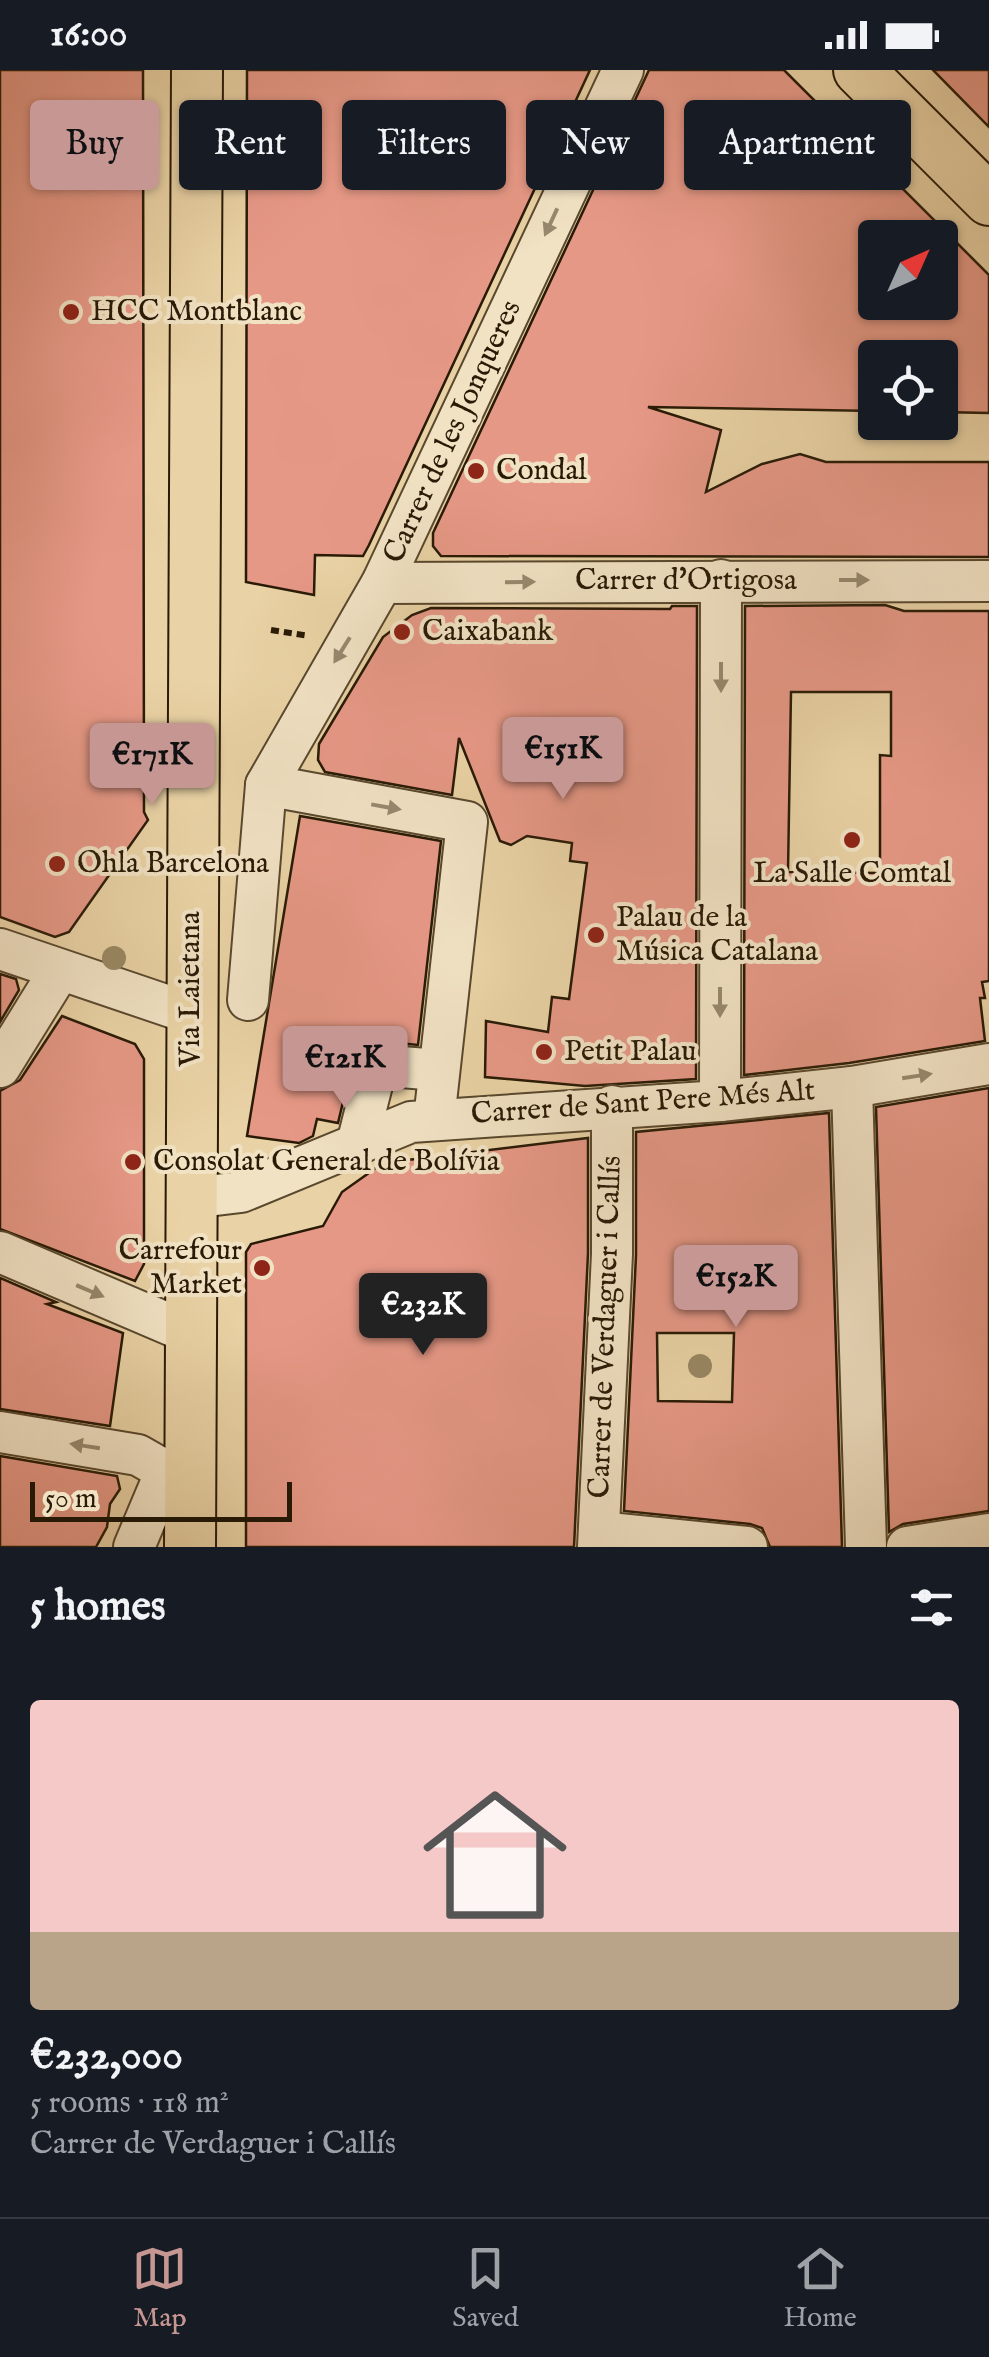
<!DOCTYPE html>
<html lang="en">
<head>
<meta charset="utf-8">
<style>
  :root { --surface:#171b24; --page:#20242c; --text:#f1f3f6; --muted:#9ea1a6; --line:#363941; --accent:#c59692 }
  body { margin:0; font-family:"IM FELL English",serif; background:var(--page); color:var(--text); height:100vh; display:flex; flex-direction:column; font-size:38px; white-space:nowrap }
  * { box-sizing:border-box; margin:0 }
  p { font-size:32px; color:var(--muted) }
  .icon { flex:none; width:55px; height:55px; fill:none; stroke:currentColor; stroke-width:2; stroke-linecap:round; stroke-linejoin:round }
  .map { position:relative; height:1477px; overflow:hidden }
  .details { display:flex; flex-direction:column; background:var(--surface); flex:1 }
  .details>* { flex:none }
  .banner { position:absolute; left:30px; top:30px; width:930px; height:90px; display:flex; gap:20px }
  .needle { width:65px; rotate:45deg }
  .buttons { position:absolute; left:858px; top:150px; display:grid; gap:20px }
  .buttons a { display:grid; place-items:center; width:100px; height:100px; border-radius:10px; background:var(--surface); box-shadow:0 2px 8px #0004; font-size:50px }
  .scale { position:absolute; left:30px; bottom:25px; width:262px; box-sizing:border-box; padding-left:10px; border:5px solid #291a06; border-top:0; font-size:28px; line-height:35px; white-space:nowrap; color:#291a06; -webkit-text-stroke:8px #f1e2c4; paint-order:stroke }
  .price { position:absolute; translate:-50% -85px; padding:0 22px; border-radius:10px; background:var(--accent); color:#111; font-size:32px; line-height:65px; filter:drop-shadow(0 2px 5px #0008) }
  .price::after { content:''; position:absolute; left:50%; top:60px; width:30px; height:22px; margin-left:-15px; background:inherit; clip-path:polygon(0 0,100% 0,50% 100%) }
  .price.active { background:#222; color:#fff }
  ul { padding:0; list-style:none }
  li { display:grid; align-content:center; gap:20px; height:530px; padding:0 30px }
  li+li { border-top:2px solid var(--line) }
  li span { display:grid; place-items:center; height:310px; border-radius:10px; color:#555 }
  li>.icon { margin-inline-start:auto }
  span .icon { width:180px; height:180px; fill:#fffc; stroke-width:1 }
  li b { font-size:42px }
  h2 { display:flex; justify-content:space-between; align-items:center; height:120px; padding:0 30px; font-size:42px }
  .tag { padding:0 35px; border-radius:10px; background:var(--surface); box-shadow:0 2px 8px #0004; font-size:35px; line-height:90px }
  .tag.active { background:var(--accent); color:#111 }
  .status { display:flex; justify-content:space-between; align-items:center; height:70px; padding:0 50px; background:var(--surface); direction:ltr }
  .status svg { height:28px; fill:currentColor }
  .menu { display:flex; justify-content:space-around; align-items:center; height:140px; border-top:2px solid var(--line); background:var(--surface); font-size:28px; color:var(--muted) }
  .menu a { display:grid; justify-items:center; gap:5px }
  .menu .active { color:var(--accent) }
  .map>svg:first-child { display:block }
  .building { fill:#e69886; stroke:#291a06; stroke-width:2.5; fill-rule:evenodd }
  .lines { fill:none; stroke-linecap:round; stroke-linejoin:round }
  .minor-casing { stroke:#59482e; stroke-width:44 }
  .major-casing { stroke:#291a06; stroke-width:54 }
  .path { stroke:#291a06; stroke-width:6; stroke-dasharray:8 5; stroke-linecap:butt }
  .minor { stroke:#f1e2c4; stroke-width:40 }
  .major { stroke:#e9d2a5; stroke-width:50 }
  .tree { fill:#988762 }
  .oneway { fill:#97886e }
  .poi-dot { fill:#8f2418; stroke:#f1e2c4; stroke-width:4 }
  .labels { text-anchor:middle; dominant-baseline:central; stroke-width:8; stroke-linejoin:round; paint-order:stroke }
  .poi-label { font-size:30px; fill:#291a06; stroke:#f1e2c4; text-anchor:start }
  .street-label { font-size:30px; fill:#291a06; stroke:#f1e2c4 }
</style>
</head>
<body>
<div class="status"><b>16:00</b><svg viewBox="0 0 49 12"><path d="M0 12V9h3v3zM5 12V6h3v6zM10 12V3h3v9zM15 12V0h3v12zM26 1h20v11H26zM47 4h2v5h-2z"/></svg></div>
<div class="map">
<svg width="989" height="1477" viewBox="0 0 989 1477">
  <rect width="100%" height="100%" fill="#e9d2a5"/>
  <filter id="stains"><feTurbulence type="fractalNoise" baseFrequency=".002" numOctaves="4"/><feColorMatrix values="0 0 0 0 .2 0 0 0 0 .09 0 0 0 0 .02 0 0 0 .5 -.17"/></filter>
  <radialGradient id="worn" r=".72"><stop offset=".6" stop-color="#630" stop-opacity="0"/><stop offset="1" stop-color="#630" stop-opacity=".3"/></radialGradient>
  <!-- building -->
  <g class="building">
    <polygon points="0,0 143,0 144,742 148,750 69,862 55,867 0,847"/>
    <polygon points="247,0 590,0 369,475 363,486 315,485 314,525 246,512"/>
    <path d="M 649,0 L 784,0 L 989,205 L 989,343 L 940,342 L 940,288 L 875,288 L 875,341 L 648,337 L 721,360 L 706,422 L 762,394 L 800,384 L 826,392 L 989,392 L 989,487 L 441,486 L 433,476 L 433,463 ZM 875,168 L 940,168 L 940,232 L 875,232 Z"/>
    <polygon points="933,0 989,0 989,57"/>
    <path d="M 885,535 L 904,541 L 989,541 L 989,911 L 982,912 L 985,928 L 980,928 L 985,971 L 849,993 L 744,1005 L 745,536 ZM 791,622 L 891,622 L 891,686 L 880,685 L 880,803 L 788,802 Z"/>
    <polygon points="672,536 697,536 696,1009 585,1016 485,1007 486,951 548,962 552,927 569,929 587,793 570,791 572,773 527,766 511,775 500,771 459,668 452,725 325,702 318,690 319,674 383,567 412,545 431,538 670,539"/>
    <polygon points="300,746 441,771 418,975 358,969 338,1053 317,1049 313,1066 299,1073 247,1066"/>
    <polygon points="0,904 16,909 19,920 0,952"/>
    <polygon points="62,946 135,974 144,989 144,1194 135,1211 0,1159 0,1021 20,1010"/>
    <polygon points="989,1018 989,1441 903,1454 889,1462 876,1037"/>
    <path d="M 829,1043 L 842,1477 L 770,1477 L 762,1458 L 750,1454 L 624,1441 L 636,1185 L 636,1062 ZM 657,1263 L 734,1263 L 732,1332 L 658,1331 Z"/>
    <polygon points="588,1068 588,1183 574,1477 246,1477 246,1182 251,1174 323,1156 342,1122 383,1093"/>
    <polygon points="0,1208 56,1232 47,1234 123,1263 110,1356 0,1339"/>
    <polygon points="0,1386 117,1406 120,1419 110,1434 107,1457 96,1477 0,1477"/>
  </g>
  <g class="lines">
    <!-- minor casing -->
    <g class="minor-casing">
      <g id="minor">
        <polyline points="382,513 989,511"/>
        <polyline points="266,715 467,752 434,1050"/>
        <polyline points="0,879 192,944"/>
        <polyline points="248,930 266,715 382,513 623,0"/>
        <polyline points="0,997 60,900"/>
        <polyline points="852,1017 866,1477"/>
        <polyline points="720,1031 721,510"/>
        <polyline points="357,1074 377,995 438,1000"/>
        <polyline points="191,1128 241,1122 411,1052 720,1031 852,1017 989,994"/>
        <polyline points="0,1182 192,1264"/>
        <polyline points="0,1362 138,1385 166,1401"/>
        <polyline points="599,1462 747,1477"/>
        <polyline points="134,1477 166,1401 186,1389"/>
        <polyline points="598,1477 612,1184 612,1036"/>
        <polyline points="907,1477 989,1464"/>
      </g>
    </g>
    <!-- major casing -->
    <g class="major-casing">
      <g id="major">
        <polyline points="859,0 989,130"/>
        <polyline points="190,1477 197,0"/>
      </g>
    </g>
    <!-- path -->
    <polyline class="path" points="271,560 309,566"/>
    <!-- minor -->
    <use href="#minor" class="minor"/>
    <!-- major -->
    <use href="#major" class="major"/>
  </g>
  <!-- trees -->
  <g class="tree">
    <circle cx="114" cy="888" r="12"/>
    <circle cx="700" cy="1296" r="12"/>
  </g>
  <!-- one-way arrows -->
  <defs><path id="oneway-solid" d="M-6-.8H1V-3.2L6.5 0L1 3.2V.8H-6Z" transform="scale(2.5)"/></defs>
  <g class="oneway">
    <use href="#oneway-solid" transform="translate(551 152) rotate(115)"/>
    <use href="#oneway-solid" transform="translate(854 510)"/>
    <use href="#oneway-solid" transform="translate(520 512) rotate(-1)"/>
    <use href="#oneway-solid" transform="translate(342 580) rotate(122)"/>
    <use href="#oneway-solid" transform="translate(721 607) rotate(90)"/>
    <use href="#oneway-solid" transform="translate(386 737) rotate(10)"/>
    <use href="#oneway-solid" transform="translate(720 932) rotate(90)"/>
    <use href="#oneway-solid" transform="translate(917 1006) rotate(-9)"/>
    <use href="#oneway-solid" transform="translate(90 1221) rotate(23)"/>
    <use href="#oneway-solid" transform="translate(85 1376) rotate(-171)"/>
  </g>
  <!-- markers -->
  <g class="poi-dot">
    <circle cx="71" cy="242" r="10"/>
    <circle cx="476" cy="401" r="10"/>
    <circle cx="402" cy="562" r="10"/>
    <circle cx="852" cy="770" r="10"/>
    <circle cx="57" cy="794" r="10"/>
    <circle cx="596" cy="865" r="10"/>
    <circle cx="544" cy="982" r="10"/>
    <circle cx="133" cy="1092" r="10"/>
    <circle cx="262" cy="1198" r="10"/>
  </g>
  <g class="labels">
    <!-- poi labels -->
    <g class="poi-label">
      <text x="91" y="242">HCC Montblanc</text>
      <text x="496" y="401">Condal</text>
      <text x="422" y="562">Caixabank</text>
      <text x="77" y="794">Ohla Barcelona</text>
      <text x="852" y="804" text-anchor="middle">La Salle Comtal</text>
      <text x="616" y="848">Palau de la<tspan x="616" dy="34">Música Catalana</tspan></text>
      <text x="564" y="982">Petit Palau</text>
      <text x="153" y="1092">Consolat General de Bolívia</text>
      <text x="242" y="1181" text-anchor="end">Carrefour<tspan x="242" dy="34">Market</tspan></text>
    </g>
    <!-- street labels -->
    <g class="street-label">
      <text transform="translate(453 362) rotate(-65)">Carrer de les Jonqueres</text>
      <text x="686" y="511">Carrer d'Ortigosa</text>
      <text transform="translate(191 919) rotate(-90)">Via Laietana</text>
      <text transform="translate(643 1033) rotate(-4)">Carrer de Sant Pere Més Alt</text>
      <text transform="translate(606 1257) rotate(-88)">Carrer de Verdaguer i Callís</text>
    </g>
  </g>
  <rect width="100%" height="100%" filter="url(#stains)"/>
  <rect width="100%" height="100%" fill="url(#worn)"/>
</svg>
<div class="buttons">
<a><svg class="needle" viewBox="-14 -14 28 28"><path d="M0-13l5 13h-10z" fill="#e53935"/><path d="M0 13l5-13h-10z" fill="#9ea1a6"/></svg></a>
<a><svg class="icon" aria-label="locate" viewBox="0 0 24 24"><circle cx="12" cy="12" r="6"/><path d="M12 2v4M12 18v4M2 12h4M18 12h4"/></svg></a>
</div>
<div class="scale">50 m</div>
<b class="price" style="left:563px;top:732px">€151K</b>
<b class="price" style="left:152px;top:738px">€171K</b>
<b class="price" style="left:345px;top:1041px">€121K</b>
<b class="price" style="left:736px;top:1260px">€152K</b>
<b class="price active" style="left:423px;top:1288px">€232K</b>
<div class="banner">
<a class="tag active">Buy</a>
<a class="tag">Rent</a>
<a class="tag">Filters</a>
<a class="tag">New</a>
<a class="tag">Apartment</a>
</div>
</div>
<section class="details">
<h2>5 homes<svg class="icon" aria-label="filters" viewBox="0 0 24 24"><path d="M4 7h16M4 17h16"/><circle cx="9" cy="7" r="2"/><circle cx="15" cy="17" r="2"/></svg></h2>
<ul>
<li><span style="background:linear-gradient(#f6c9c9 75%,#b9a48a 0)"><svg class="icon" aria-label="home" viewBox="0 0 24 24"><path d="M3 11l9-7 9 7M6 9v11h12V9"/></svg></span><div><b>€232,000</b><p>5 rooms · 118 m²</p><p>Carrer de Verdaguer i Callís</p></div></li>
</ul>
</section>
<nav class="menu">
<a class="active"><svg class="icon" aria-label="map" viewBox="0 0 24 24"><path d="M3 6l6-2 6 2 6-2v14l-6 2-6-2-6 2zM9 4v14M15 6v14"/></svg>Map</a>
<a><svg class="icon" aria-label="saved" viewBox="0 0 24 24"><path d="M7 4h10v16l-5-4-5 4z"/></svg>Saved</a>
<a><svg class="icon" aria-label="home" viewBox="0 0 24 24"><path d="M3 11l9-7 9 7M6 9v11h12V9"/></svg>Home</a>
</nav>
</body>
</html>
